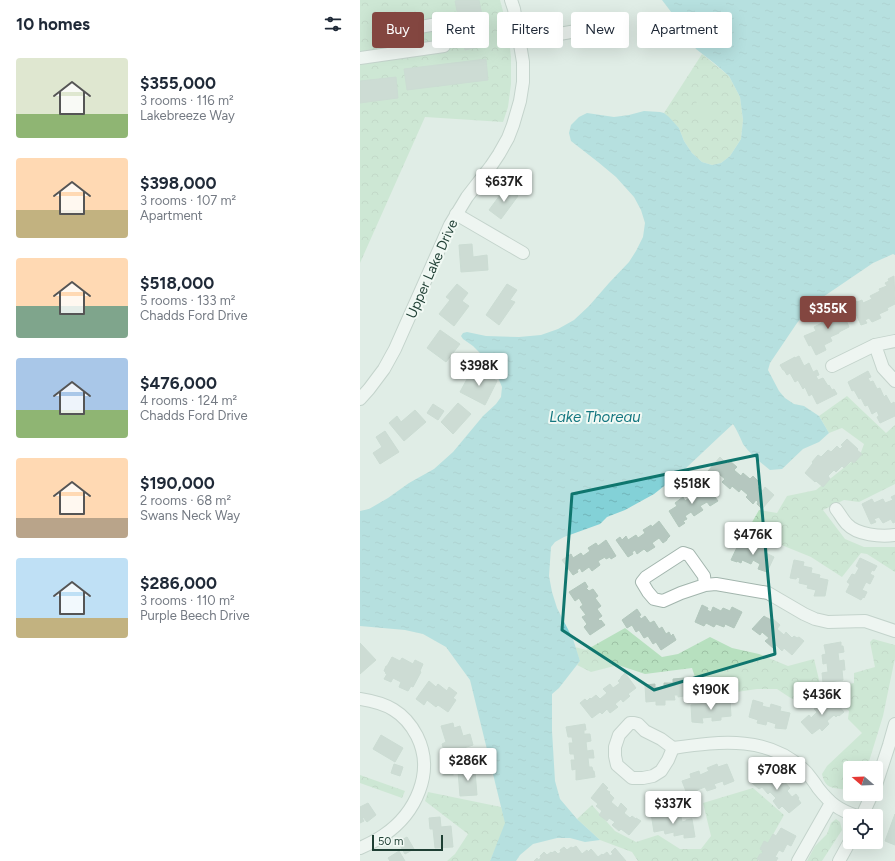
<!DOCTYPE html>
<html lang="en">
<head>
<meta charset="utf-8">
<style>
  :root { --surface:#fff; --page:#f6f6f7; --text:#1f2937; --muted:#747a83; --accent:#834640 }
  body { margin:0; font-family:Figtree,sans-serif; background:var(--page); color:var(--text); height:100vh; display:flex; flex-direction:column; font-size:15px; white-space:nowrap }
  * { box-sizing:border-box; margin:0 }
  p { font-size:13px; color:var(--muted) }
  .icon { flex:none; width:22px; height:22px; fill:none; stroke:currentColor; stroke-width:2; stroke-linecap:round; stroke-linejoin:round }
  .map { position:relative; flex:1; overflow:hidden }
  .panel { display:flex; flex-direction:column; background:var(--surface); width:360px }
  .panel>* { flex:none }
  .top-card { position:absolute; left:12px; top:12px; width:380px; height:36px; display:flex; gap:8px }
  .needle { width:26px; rotate:289deg }
  .buttons { position:absolute; left:483px; top:761px; display:grid; gap:8px }
  .buttons a { display:grid; place-items:center; width:40px; height:40px; border-radius:4px; background:var(--surface); box-shadow:0 4px 16px #0002; font-size:20px }
  .scale { position:absolute; left:12px; bottom:10px; width:71px; box-sizing:border-box; padding-left:4px; border:2px solid #1f3f34; border-top:0; font-size:11px; line-height:14px; white-space:nowrap; color:#1f3f34; -webkit-text-stroke:3px #f1f9f4; paint-order:stroke }
  .price { position:absolute; translate:-50% -34px; padding:0 9px; border-radius:4px; background:#fff; color:#222; font-size:13px; line-height:26px; filter:drop-shadow(0 1px 2px #0008) }
  .price::after { content:''; position:absolute; left:50%; top:24px; width:12px; height:9px; margin-left:-6px; background:inherit; clip-path:polygon(0 0,100% 0,50% 100%) }
  .price.selected { background:var(--accent); color:#fff }
  ul { padding:0; list-style:none }
  li { display:flex; align-items:center; gap:12px; height:100px; padding:0 16px }
  li span { display:grid; place-items:center; flex:none; width:112px; height:80px; border-radius:4px; color:#555 }
  li>.icon { margin-inline-start:auto }
  span .icon { width:48px; height:48px; fill:#fffc; stroke-width:1 }
  li b { font-size:17px }
  h2 { display:flex; justify-content:space-between; align-items:center; height:48px; padding:0 16px; font-size:17px }
  .chip { padding:0 14px; border-radius:4px; background:var(--surface); box-shadow:0 4px 16px #0002; font-size:14px; line-height:36px }
  .chip.selected { background:var(--accent); color:#fff }
  main { display:flex; flex:1; min-height:0 }
  .map>svg:first-child { display:block }
  .forest { fill:url(#forest-crowns) }
  .garden { fill:#b7e0bf }
  .water { fill:url(#water-ripples) }
  .building { fill:#b5c7bf; stroke:#b2c7bc }
  .lines { fill:none; stroke-linecap:round; stroke-linejoin:round }
  .minor-casing { stroke:#a2b5ad; stroke-width:14 }
  .minor { stroke:#fff; stroke-width:12 }
  .marked { fill:none; stroke:#0f766e; stroke-width:3; stroke-linejoin:round }
  .labels { text-anchor:middle; dominant-baseline:central; stroke-width:4; stroke-linejoin:round; paint-order:stroke }
  .street-label { font-size:14px; fill:#1f3f34; stroke:#f1f9f4 }
  .water-label { font-size:15px; font-style:italic; fill:#147780; stroke:#f1f9f4 }
</style>
</head>
<body>
<main>
<section class="panel">
<h2>10 homes<svg class="icon" aria-label="filters" viewBox="0 0 24 24"><path d="M4 7h16M4 17h16"/><circle cx="9" cy="7" r="2"/><circle cx="15" cy="17" r="2"/></svg></h2>
<ul>
<li><span style="background:linear-gradient(#dfe7d0 70%,#8fb573 0)"><svg class="icon" aria-label="home" viewBox="0 0 24 24"><path d="M3 11l9-7 9 7M6 9v11h12V9"/></svg></span><div><b>$355,000</b><p>3 rooms · 116 m²</p><p>Lakebreeze Way</p></div></li>
<li><span style="background:linear-gradient(#ffd9b3 65%,#c2b280 0)"><svg class="icon" aria-label="home" viewBox="0 0 24 24"><path d="M3 11l9-7 9 7M6 9v11h12V9"/></svg></span><div><b>$398,000</b><p>3 rooms · 107 m²</p><p>Apartment</p></div></li>
<li><span style="background:linear-gradient(#ffd9b3 60%,#7fa58c 0)"><svg class="icon" aria-label="home" viewBox="0 0 24 24"><path d="M3 11l9-7 9 7M6 9v11h12V9"/></svg></span><div><b>$518,000</b><p>5 rooms · 133 m²</p><p>Chadds Ford Drive</p></div></li>
<li><span style="background:linear-gradient(#a9c7e8 65%,#8fb573 0)"><svg class="icon" aria-label="home" viewBox="0 0 24 24"><path d="M3 11l9-7 9 7M6 9v11h12V9"/></svg></span><div><b>$476,000</b><p>4 rooms · 124 m²</p><p>Chadds Ford Drive</p></div></li>
<li><span style="background:linear-gradient(#ffd9b3 75%,#b9a48a 0)"><svg class="icon" aria-label="home" viewBox="0 0 24 24"><path d="M3 11l9-7 9 7M6 9v11h12V9"/></svg></span><div><b>$190,000</b><p>2 rooms · 68 m²</p><p>Swans Neck Way</p></div></li>
<li><span style="background:linear-gradient(#bfe0f5 75%,#c2b280 0)"><svg class="icon" aria-label="home" viewBox="0 0 24 24"><path d="M3 11l9-7 9 7M6 9v11h12V9"/></svg></span><div><b>$286,000</b><p>3 rooms · 110 m²</p><p>Purple Beech Drive</p></div></li>
</ul>
</section>
<div class="map">
<svg width="535" height="861" viewBox="0 0 535 861">
  <defs>
    <pattern id="forest-crowns" width="20" height="18" patternUnits="userSpaceOnUse"><rect width="20" height="18" fill="#b7e0bf"/><path d="M2 6a3 3 0 1 1 6 0M12 15a3 3 0 1 1 6 0" fill="none" stroke="#9dc1a5"/></pattern>
    <pattern id="water-ripples" width="26" height="14" patternUnits="userSpaceOnUse"><rect width="26" height="14" fill="#83d1d7"/><path d="M2 4q2-2 4 0t4 0M15 11q2-2 4 0t4 0" fill="none" stroke="#71b4b9"/></pattern>
  </defs>
  <rect width="100%" height="100%" fill="#e0ede6"/>
  <!-- forest -->
  <g class="forest">
    <polygon points="0,0 140,0 148,30 151,57 151,84 148,107 143,122 65,117 0,263"/>
    <polygon points="342,54 369,76 380,97 383,120 381,139 370,156 361,163 352,165 342,162 332,153 324,141 319,128 304,113"/>
    <polygon points="487,396 526,433 535,425 535,484 499,502 484,500 463,510 485,539 504,547 535,547 535,572 507,554 501,553 482,577 451,557 387,531 399,510 417,513 427,496 456,490 500,455 504,444 482,428 469,433 459,416"/>
    <path d="M 265,628 L 302,657 L 318,654 L 350,637 L 372,648 L 399,654 L 428,666 L 454,659 L 460,684 L 477,687 L 494,683 L 494,673 L 515,667 L 510,642 L 513,639 L 535,645 L 535,658 L 523,716 L 507,768 L 490,768 L 490,792 C 476,785 466,793 462,774 L 467,766 L 502,733 L 488,719 L 489,711 L 471,696 L 466,693 L 456,700 L 443,704 L 429,697 L 417,689 L 397,689 L 370,693 L 341,695 L 332,668 L 285,674 L 258,665 L 231,672 L 217,665 L 220,661 L 215,647 L 226,650 Z"/>
    <polygon points="0,775 45,791 42,798 0,783"/>
    <polygon points="393,788 424,815 398,861 278,861 272,852 240,840 217,819 232,805 255,831 276,842 298,835 320,849 341,849 351,836 343,803"/>
    <polygon points="68,792 141,807 146,823 130,861 87,861 95,854 108,834 65,801"/>
    <polygon points="476,819 480,822 482,830 462,861 447,861 455,846 467,834 471,823"/>
  </g>
  <!-- garden -->
  <polygon class="garden" points="342,97 359,112 349,123 332,107"/>
  <!-- water -->
  <path class="water" d="M 302,0 L 535,0 L 535,255 L 533,254 L 513,263 L 460,299 L 448,310 L 437,323 L 410,363 L 408,370 L 419,391 L 425,398 L 434,404 L 444,406 L 459,416 L 469,433 L 459,442 L 443,449 L 422,469 L 410,470 C 400,462 391,455 383,444 C 380,437 377,430 373,424 L 360,436 L 325,469 L 315,476 L 308,483 L 294,494 L 265,510 L 247,517 L 240,524 L 204,537 L 195,542 L 191,547 L 189,576 L 192,592 L 197,608 L 213,639 L 220,661 L 199,688 L 192,694 L 192,731 L 195,781 L 200,799 L 217,819 L 240,840 L 225,842 L 210,838 L 197,838 L 173,844 L 160,855 L 156,861 L 130,861 L 145,823 L 110,680 L 86,647 L 63,634 L 45,630 L 0,626 L 0,511 L 9,509 L 28,498 L 49,483 L 74,469 L 93,452 L 123,416 L 136,404 L 141,397 L 142,387 L 137,375 L 122,355 L 113,346 L 103,339 L 101,336 L 103,333 L 107,332 L 126,336 L 159,337 L 181,335 L 198,329 L 214,320 L 229,306 L 249,283 L 269,262 L 276,251 L 283,237 L 285,223 L 281,210 L 274,197 L 256,177 L 238,162 L 211,141 L 209,133 L 211,125 L 219,117 L 227,113 L 254,117 L 269,115 L 284,111 L 300,112 L 304,113 L 309,117 L 319,128 L 324,141 L 332,153 L 342,162 L 352,165 L 361,163 L 370,156 L 381,139 L 383,120 L 380,97 L 369,76 L 354,63 L 336,49 L 321,25 Z"/>
  <!-- building -->
  <g class="building">
    <polygon points="99,0 119,0 128,45 105,50 95,1"/>
    <polygon points="126,59 128,80 47,90 44,69"/>
    <polygon points="36,77 38,98 0,103 0,81"/>
    <polygon points="146,187 158,196 141,219 129,210"/>
    <polygon points="112,244 113,257 127,255 128,270 101,272 99,245"/>
    <polygon points="534,276 535,300 534,300 535,304 527,308 528,310 519,314 521,318 512,322 509,318 505,320 507,323 501,325 491,303 496,301 497,302 502,300 503,303 512,299 510,296 520,291 519,289 527,286 525,283 529,281 528,279"/>
    <polygon points="97,284 108,293 102,301 109,306 94,326 79,314 90,300 86,297"/>
    <polygon points="147,284 157,290 150,300 155,302 139,325 126,315"/>
    <polygon points="483,306 489,318 486,320 489,327 479,332 479,333 470,337 472,341 464,345 466,350 456,355 451,345 449,346 444,336 456,331 454,327 462,323 461,320 472,315 470,313 474,311 473,310"/>
    <polygon points="80,330 100,344 86,362 67,348"/>
    <polygon points="439,356 444,366 449,363 453,372 457,370 459,375 456,376 458,380 463,378 468,386 469,385 472,390 474,389 477,394 457,404 452,394 449,396 445,387 443,389 438,380 435,382 430,373 427,375 424,370 423,370 420,365 435,357 435,358"/>
    <polygon points="113,368 137,381 125,405 100,392"/>
    <polygon points="508,371 511,377 508,378 510,382 513,381 517,389 520,388 524,397 526,395 531,404 534,402 535,404 535,416 520,423 517,417 519,416 517,411 512,414 508,405 505,406 501,398 499,399 494,390 492,391 488,382"/>
    <polygon points="98,403 111,414 93,434 81,422"/>
    <polygon points="73,404 84,411 78,420 67,413"/>
    <polygon points="55,410 66,422 44,441 29,423 37,416 41,422"/>
    <polygon points="25,431 39,452 20,464 13,453 22,447 16,437"/>
    <polygon points="487,439 498,449 497,450 502,454 494,463 491,461 484,468 482,466 476,472 474,470 468,476 470,479 463,487 456,481 455,482 445,473 453,463 452,462 458,455 461,457 468,450 471,452 477,446 480,449 483,446 481,445"/>
    <polygon points="360,457 367,464 370,461 377,467 374,470 381,476 383,473 390,479 393,476 400,483 397,486 403,491 405,487 414,495 402,509 397,504 398,502 396,500 393,504 386,497 388,495 381,489 379,492 372,486 370,489 362,482 365,479 359,474 357,476 354,473 352,475 348,471"/>
    <polygon points="347,486 358,501 350,506 347,502 340,506 343,510 334,516 331,512 325,516 327,519 323,521 325,523 319,527 309,511 317,506 315,503 323,497 325,501 332,496 330,493 338,487 340,491"/>
    <polygon points="535,495 535,522 533,523 531,519 523,523 519,517 514,519 516,522 511,524 502,504 512,499 514,503 523,499 525,503 533,500 531,497"/>
    <polygon points="299,521 310,536 307,539 307,540 303,543 299,538 292,543 295,547 287,552 284,549 277,554 275,550 272,552 273,554 268,557 256,540 260,537 262,540 266,536 268,540 276,535 278,538 285,533 283,530 291,525 292,527"/>
    <polygon points="246,540 256,556 251,559 250,557 246,559 245,557 238,561 240,565 232,571 229,567 222,572 220,568 217,570 218,572 213,575 202,560 211,554 213,558 221,553 223,556 230,551 228,548 236,543 238,546"/>
    <polygon points="379,543 388,547 389,545 398,549 399,545 408,549 406,553 414,557 407,572 398,569 400,564 393,560 391,564 382,560 381,563 377,561 377,562 371,560"/>
    <polygon points="500,558 517,566 514,571 512,570 510,574 514,576 510,584 506,582 502,590 507,592 504,598 503,597 501,600 486,592 490,584 487,582 492,574 495,575 499,568 496,566"/>
    <polygon points="434,560 444,562 443,566 452,568 451,573 460,575 459,578 468,580 465,596 454,596 456,590 447,588 448,585 439,583 440,578 437,577 436,579 430,578"/>
    <polygon points="225,582 228,587 226,588 229,591 233,589 238,596 235,598 241,606 237,609 242,616 238,619 240,621 241,620 245,625 230,635 224,627 227,624 222,617 226,615 220,607 223,605 219,598 215,601 209,592"/>
    <polygon points="342,605 348,608 347,610 351,612 353,607 361,611 363,608 370,611 372,607 382,612 374,628 365,624 364,627 356,624 354,627 346,623 344,626 335,622"/>
    <polygon points="277,609 281,615 279,616 281,619 285,616 290,623 294,621 299,629 302,627 306,634 309,632 311,636 313,634 316,640 301,650 296,642 293,644 288,636 284,638 279,630 276,632 272,625 267,628 262,620"/>
    <polygon points="404,616 407,618 408,618 412,621 413,619 420,625 417,629 424,635 426,632 432,638 434,636 437,638 439,637 444,641 432,655 424,648 422,651 416,645 413,648 405,641 409,638 402,632 400,635 392,629"/>
    <polygon points="481,642 481,646 483,646 484,652 478,653 479,661 484,660 485,670 482,670 483,680 463,683 462,673 468,672 467,663 463,664 462,655 466,654 464,645"/>
    <polygon points="0,643 16,660 0,674"/>
    <polygon points="32,657 40,661 42,658 53,664 55,660 63,664 60,671 61,672 53,687 51,686 48,691 39,687 41,682 33,678 31,682 24,679 27,674 25,673 26,672 24,671 26,666 27,666"/>
    <polygon points="265,673 276,688 268,694 270,696 263,702 261,699 255,704 258,707 250,713 247,709 242,714 240,712 232,718 220,703 225,699 227,701 230,698 231,699 236,695 240,699 247,693 243,689 250,684 253,688 260,683 258,681 261,678 261,677"/>
    <polygon points="324,678 324,696 318,697 318,695 314,695 315,700 305,700 305,705 296,705 296,701 286,702 285,685 295,684 295,688 304,687 304,683 313,683 313,679"/>
    <polygon points="69,681 76,687 78,684 87,691 89,687 97,693 93,698 96,700 88,712 78,705 76,707 67,700 64,705 56,699"/>
    <polygon points="471,697 484,712 479,716 478,715 476,717 474,715 467,721 469,724 462,731 460,728 452,734 441,722 449,715 451,718 457,712 454,709 462,702 465,705 468,703 467,702"/>
    <polygon points="370,699 371,716 361,717 361,720 352,721 352,717 342,718 343,723 332,722 331,705 341,704 341,701 351,700 351,704 360,703 360,700"/>
    <polygon points="393,700 403,703 402,706 410,708 411,704 421,707 420,711 430,713 426,729 415,728 416,724 407,721 406,725 397,723 398,720 389,717"/>
    <polygon points="93,723 94,728 100,726 103,736 110,734 113,745 85,754 82,744 86,742 81,726"/>
    <polygon points="225,724 226,730 224,730 224,734 230,734 231,741 226,742 227,751 233,750 234,758 228,758 229,767 232,767 233,771 234,771 235,777 216,780 216,769 212,770 211,760 215,760 214,754 210,754 209,743 213,743 212,737 208,737 206,727"/>
    <polygon points="21,735 43,748 35,762 13,749"/>
    <polygon points="34,764 43,767 40,776 31,773"/>
    <rect x="83" y="764" width="10" height="11"/>
    <polygon points="357,764 358,767 367,764 374,781 364,785 363,781 354,784 356,788 347,791 345,787 337,790 338,794 329,799 322,781 331,778 330,774 339,771 340,775 349,771 347,768"/>
    <polygon points="105,766 111,766 112,771 115,771 117,795 100,796 98,771 105,771"/>
    <polygon points="406,770 410,775 409,776 411,779 414,776 420,783 423,780 430,788 427,791 432,797 436,794 439,798 438,799 441,803 429,813 422,806 419,809 413,801 416,798 410,792 408,794 402,787 399,789 391,782"/>
    <polygon points="243,783 248,788 246,790 250,792 249,793 254,798 251,802 258,808 261,803 267,809 264,813 270,818 272,816 276,819 276,818 281,821 269,835 261,829 259,831 252,825 255,822 249,818 247,821 239,815 242,811 236,806 238,804 231,798"/>
    <polygon points="8,803 16,815 7,822 3,817 2,818 4,821 0,823 0,807"/>
    <polygon points="297,812 297,814 302,813 303,816 312,815 313,819 321,817 322,822 326,821 326,820 332,819 335,837 324,838 324,834 314,836 314,832 305,834 304,830 294,832 291,813"/>
    <polygon points="535,814 535,845 525,841"/>
    <polygon points="80,817 81,827 91,826 93,847 75,848 73,829 70,829 69,818"/>
    <polygon points="421,828 436,836 431,846 427,844 423,852 419,850 415,857 418,858 416,861 400,861 397,859 400,854 402,854 403,851 400,849 404,841 408,843 413,834 416,836"/>
    <polygon points="47,837 54,849 45,854 38,842"/>
    <polygon points="216,846 222,854 227,850 228,852 231,849 238,857 242,854 243,855 247,852 250,856 253,854 251,852 255,848 266,861 174,861 177,858 178,860 181,858 180,856 184,852 187,855 191,852 192,853 195,851 198,854 201,852 200,850 204,847 207,850 211,847 213,848"/>
    <polygon points="39,851 45,861 30,861 28,858"/>
  </g>
  <g class="lines">
    <!-- minor casing -->
    <g class="minor-casing">
      <g id="minor">
        <polyline points="160,41 233,28"/>
        <path d="M 0,58 L 84,46 L 82,23 C 74,25 48,28 42,33 C 36,37 35,47 35,53"/>
        <polyline points="96,214 163,253"/>
        <polyline points="535,341 515,345 523,368 535,381"/>
        <polyline points="472,366 515,345"/>
        <polyline points="0,399 9,389 24,369 35,349 90,225 107,197 131,166 139,154 148,138 153,125 160,101 163,82 163,62 154,9 151,0"/>
        <path d="M 476,509 C 480,514 483,520 487,524 C 497,535 521,537 535,535"/>
        <polyline points="345,585 344,576 329,555 323,553 286,577 282,582 288,592 294,599 303,601 321,593 345,585 356,584 408,593 444,614 455,619 468,622 505,621 535,631"/>
        <path d="M 0,699 C 26,703 44,711 57,736 C 75,772 56,813 24,835 C 17,840 9,844 0,848"/>
        <polygon points="270,723 274,723 278,724 285,731 301,739 313,748 308,760 301,771 293,776 283,778 272,778 257,765 255,756 255,747 259,735"/>
        <path d="M 313,748 C 361,741 411,735 447,773 C 451,778 455,783 458,788 C 470,803 478,810 497,816"/>
        <polyline points="516,785 529,745 535,724"/>
        <polyline points="502,816 512,794"/>
        <polyline points="438,861 471,803"/>
        <polyline points="479,861 490,841"/>
      </g>
    </g>
    <!-- minor -->
    <use href="#minor" class="minor"/>
  </g>
  <!-- marked area -->
  <path d="M0 0H535V861H0ZM 397,455 L 415,654 L 294,690 L 202,630 L 212,494 Z" fill="#e0ede6" fill-opacity=".55" fill-rule="evenodd"/>
  <path class="marked" d="M 397,455 L 415,654 L 294,690 L 202,630 L 212,494 Z"/>
  <g class="labels">
    <!-- street labels -->
    <g class="street-label">
      <text transform="translate(72 269) rotate(-66)">Upper Lake Drive</text>
    </g>
    <!-- water labels -->
    <g class="water-label">
      <text x="235" y="417">Lake Thoreau</text>
    </g>
  </g>
</svg>
<div class="buttons">
<a><svg class="needle" viewBox="-14 -14 28 28"><path d="M0-13l5 13h-10z" fill="#e53935"/><path d="M0 13l5-13h-10z" fill="#747a83"/></svg></a>
<a><svg class="icon" aria-label="locate" viewBox="0 0 24 24"><circle cx="12" cy="12" r="6"/><path d="M12 2v4M12 18v4M2 12h4M18 12h4"/></svg></a>
</div>
<div class="scale">50 m</div>
<b class="price" style="left:144px;top:203px">$637K</b>
<b class="price selected" style="left:468px;top:330px">$355K</b>
<b class="price" style="left:119px;top:387px">$398K</b>
<b class="price" style="left:332px;top:505px">$518K</b>
<b class="price" style="left:393px;top:556px">$476K</b>
<b class="price" style="left:351px;top:711px">$190K</b>
<b class="price" style="left:462px;top:716px">$436K</b>
<b class="price" style="left:108px;top:782px">$286K</b>
<b class="price" style="left:417px;top:791px">$708K</b>
<b class="price" style="left:313px;top:825px">$337K</b>
<div class="top-card">
<a class="chip selected">Buy</a>
<a class="chip">Rent</a>
<a class="chip">Filters</a>
<a class="chip">New</a>
<a class="chip">Apartment</a>
</div>
</div>
</main>
</body>
</html>
